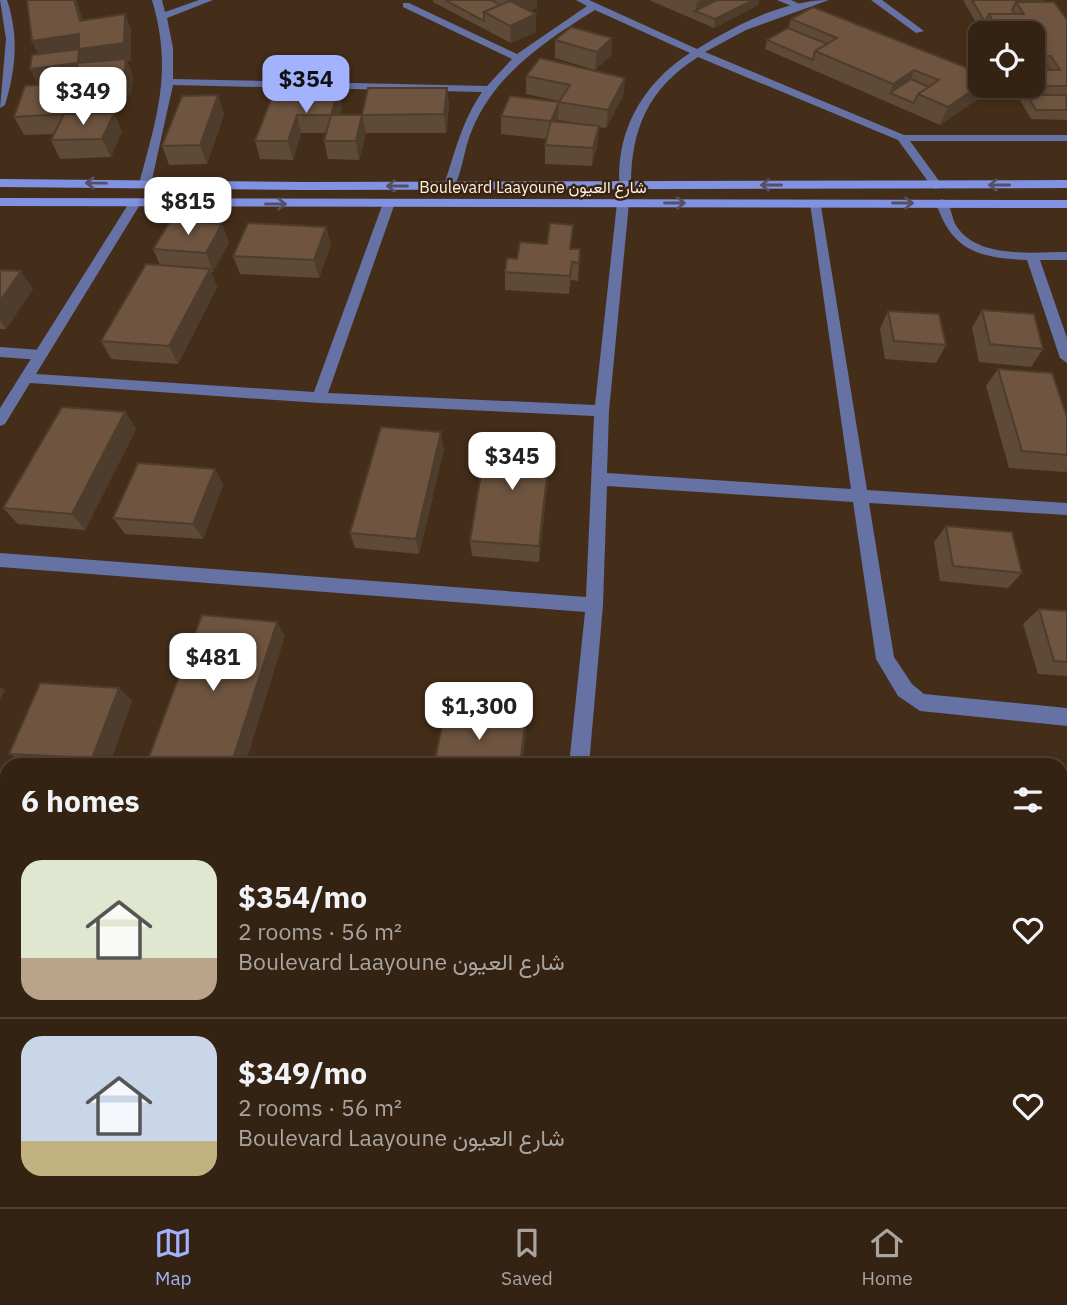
<!DOCTYPE html>
<html lang="en">
<head>
<meta charset="utf-8">
<style>
  :root { --surface:#342213; --page:#3c2a1c; --text:#f1f3f6; --muted:#a9a4a0; --line:#4e3f33; --accent:#a2b2fd }
  body { margin:0; font-family:"IBM Plex Sans",Vazirmatn,sans-serif; background:var(--page); color:var(--text); height:100vh; display:flex; flex-direction:column; font-size:26px; white-space:nowrap }
  * { box-sizing:border-box; margin:0 }
  p { font-size:23px; color:var(--muted) }
  .icon { flex:none; width:38px; height:38px; fill:none; stroke:currentColor; stroke-width:2; stroke-linecap:round; stroke-linejoin:round }
  .map { position:relative; flex:1; overflow:hidden }
  .sheet { position:absolute; left:0px; top:758px; width:1068px; height:450px; display:flex; flex-direction:column; background:var(--surface); border-radius:21px 21px 0 0; box-shadow:0 4px 10px #0003,0 0 0 2px var(--line) }
  .sheet>* { flex:none }
  .tools { position:absolute; left:968px; top:21px; display:grid; gap:14px }
  .tools a { display:grid; place-items:center; width:77px; height:77px; border-radius:14px; background:var(--surface); box-shadow:0 4px 10px #0003,0 0 0 2px var(--line); font-size:35px }
  .price { position:absolute; translate:-50% -60px; padding:0 16px; border-radius:14px; background:#fff; color:#222; font-size:23px; line-height:46px; filter:drop-shadow(0 2px 4px #0008) }
  .price::after { content:''; position:absolute; left:50%; top:42px; width:21px; height:16px; margin-left:-10px; background:inherit; clip-path:polygon(0 0,100% 0,50% 100%) }
  .price.on { background:var(--accent); color:#111 }
  ul { padding:0; list-style:none }
  li { display:flex; align-items:center; gap:21px; height:175px; padding:0 21px }
  li+li { border-top:2px solid var(--line) }
  li span { display:grid; place-items:center; flex:none; width:196px; height:140px; border-radius:21px; color:#555 }
  li>.icon { margin-inline-start:auto }
  span .icon { width:84px; height:84px; fill:#fffc; stroke-width:1 }
  li b { font-size:30px }
  h2 { display:flex; justify-content:space-between; align-items:center; height:84px; padding:0 21px; font-size:30px }
  .dock { display:flex; justify-content:space-around; align-items:center; height:98px; border-top:2px solid var(--line); background:var(--surface); font-size:19px; color:var(--muted) }
  .dock a { display:grid; justify-items:center; gap:4px }
  .dock .on { color:var(--accent) }
  .map>svg:first-child { display:block }
  .lines { fill:none; stroke-linecap:round; stroke-linejoin:round }
  .lane { fill:#6671a4; fill-rule:evenodd }
  .street { fill:#6671a4; fill-rule:evenodd }
  .secondary { fill:#8192e3; fill-rule:evenodd }
  .wall { fill:#5f4937; fill-rule:evenodd }
  .shaded-wall { fill:#4e3c2d }
  .building { fill:#6f5540; stroke:#4e3c2d; stroke-width:2 }
  .oneway { stroke:#565064 }
  .labels { text-anchor:middle; dominant-baseline:central; stroke-width:5; stroke-linejoin:round; paint-order:stroke }
  .far-street-label { font-size:16px; fill:#fef1e7; stroke:#3a240f }
</style>
</head>
<body>
<div class="map">
<svg width="1067" height="1207" viewBox="0 0 1067 1207">
  <rect width="100%" height="100%" fill="#452e19"/>
  <g class="lines">
    <!-- lane -->
    <g class="lane">
      <polygon points="777,0 791,0 804,6 799,9"/>
      <polygon points="871,0 882,0 924,31 916,33"/>
      <polygon points="0,347 41,350 48,355 41,360 0,357"/>
    </g>
    <!-- street -->
    <g class="street">
      <path d="M 0,0 L 7,0 C 19,36 16,69 5,105 L 0,108 L 6,39 Z"/>
      <path d="M 152,0 L 162,0 L 165,12 L 199,0 L 213,0 L 167,18 L 173,48 L 173,79 L 487,86 L 512,59 L 403,7 L 403,3 L 409,3 L 517,54 L 587,6 L 576,0 L 589,0 L 697,49 C 734,26 784,0 829,0 L 746,30 L 705,52 L 904,135 L 1067,135 L 1067,141 L 910,141 L 942,185 L 936,189 L 932,187 L 898,140 L 698,57 C 649,88 631,128 631,185 L 621,187 C 618,179 619,169 620,160 C 625,115 652,77 690,53 L 595,10 C 545,41 495,74 472,130 C 464,148 463,170 454,187 L 444,185 C 455,152 462,121 482,92 L 173,85 L 151,184 L 145,188 L 139,184 C 157,116 173,71 152,0 Z"/>
      <polygon points="135,199 141,203 36,374 314,392 383,203 389,199 395,203 328,393 595,405 617,203 623,199 629,203 609,411 607,473 851,489 810,203 820,200 867,490 1067,503 1067,515 869,503 894,657 912,684 924,694 1067,708 1067,726 920,711 898,696 876,659 853,502 607,486 603,605 589,765 569,765 585,612 0,567 0,553 586,597 594,416 319,403 30,383 5,424 0,426 0,408 129,203"/>
      <path d="M 942,199 C 952,204 951,218 957,227 C 978,259 1035,252 1067,252 L 1067,260 L 1040,260 L 1067,338 L 1067,363 L 1060,358 L 1027,260 C 979,258 952,251 936,203 Z"/>
      <rect x="0" y="797" width="7" height="20"/>
      <rect x="541" y="1200" width="26" height="7"/>
    </g>
    <!-- secondary -->
    <g class="secondary">
      <polygon points="0,179 304,182 1067,180 1067,188 304,190 0,187"/>
      <polygon points="0,198 1067,200 1067,208 0,206"/>
    </g>
  </g>
  <!-- wall -->
  <g class="wall">
    <polygon points="27,0 76,0 82,20 125,14 131,31 131,61 127,61 133,77 131,95 82,100 74,83 73,83 80,100 77,114 122,131 111,157 60,159 51,140 54,134 24,135 14,117 38,85 30,69 38,54"/>
    <polygon points="433,0 537,0 537,8 529,11 536,14 536,32 511,43 433,2"/>
    <polygon points="649,0 759,0 758,5 714,28"/>
    <polygon points="963,0 1043,0 1067,20 1067,120 1031,119 1012,86 1032,86 1032,33 982,33"/>
    <polygon points="791,19 982,96 940,125 765,49 767,40 788,28"/>
    <polygon points="612,38 611,55 595,70 555,58 555,40"/>
    <path d="M 526,76 L 625,78 L 623,96 L 606,128 L 599,127 L 597,145 L 592,166 L 545,164 L 545,145 L 547,139 L 501,134 L 501,116 L 559,101 L 526,94 ZM 558,120 L 590,125 L 557,122 Z"/>
    <polygon points="447,88 449,106 446,133 366,133 359,160 328,159 324,141 326,133 301,133 293,160 260,159 255,141 339,89 342,107 340,115 362,115"/>
    <polygon points="224,114 207,164 169,165 162,146"/>
    <polygon points="222,224 229,243 213,272 211,272 217,287 178,364 111,359 101,341 160,265 153,249"/>
    <polygon points="326,227 331,245 319,278 240,274 233,256"/>
    <polygon points="572,249 580,249 578,281 571,280 569,294 505,290 505,272 517,259"/>
    <polygon points="0,270 33,289 6,329 0,329"/>
    <polygon points="982,310 1043,349 1031,367 979,362 972,328"/>
    <polygon points="888,311 946,345 936,363 885,359 880,329"/>
    <polygon points="998,369 1067,417 1067,471 1065,472 1009,468 986,386"/>
    <polygon points="125,412 136,429 85,530 18,524 3,508"/>
    <polygon points="551,442 550,459 539,562 472,556 470,541"/>
    <polygon points="444,449 419,554 355,548 350,533"/>
    <polygon points="215,469 223,485 203,539 125,534 113,518"/>
    <polygon points="946,526 1022,573 1008,588 940,581 934,542"/>
    <polygon points="1039,609 1067,611 1067,676 1038,674 1023,624"/>
    <polygon points="119,688 132,701 109,765 27,764 9,754"/>
  </g>
  <!-- shaded-wall -->
  <g class="shaded-wall">
    <polygon points="74,0 77,1 88,38 80,21"/>
    <polygon points="513,0 537,0 537,8 510,19 510,1"/>
    <polygon points="701,0 733,0 695,11 694,20 697,2"/>
    <polygon points="753,0 759,0 758,5 714,28 715,19"/>
    <polygon points="125,14 131,31 131,61 127,61 133,77 131,95 82,100 74,83 73,83 80,100 73,133 64,114 39,87 30,69 78,63 40,59 32,41"/>
    <polygon points="536,14 536,32 511,43 510,26"/>
    <polygon points="612,38 611,55 595,70 597,52"/>
    <polygon points="914,70 908,88 890,93 893,84"/>
    <polygon points="625,78 623,96 606,128 608,110"/>
    <polygon points="980,85 987,86 982,96 940,125 948,107"/>
    <polygon points="447,88 449,106 446,133 444,114"/>
    <polygon points="339,89 342,107 335,133 331,115"/>
    <polygon points="218,95 224,114 207,164 200,145"/>
    <polygon points="559,102 558,120 551,140 551,121"/>
    <polygon points="114,113 122,131 111,157 102,139"/>
    <polygon points="297,115 301,133 293,160 288,141"/>
    <polygon points="362,115 366,133 359,160 356,141"/>
    <polygon points="599,126 597,145 592,166 593,148"/>
    <polygon points="222,224 229,243 213,272 206,253"/>
    <polygon points="326,227 331,245 319,278 314,260"/>
    <polygon points="572,262 571,280 569,294 570,276"/>
    <polygon points="210,269 217,287 178,364 169,346"/>
    <polygon points="21,271 33,289 6,329 0,320 0,301"/>
    <polygon points="125,412 136,429 85,530 72,514"/>
    <polygon points="441,432 444,449 419,554 416,539"/>
    <polygon points="551,442 550,459 539,562 539,546"/>
    <polygon points="215,469 223,485 203,539 193,524"/>
    <polygon points="277,622 285,636 245,765 231,765"/>
    <polygon points="0,687 5,690 0,700"/>
    <polygon points="119,688 132,701 109,765 101,765 92,758"/>
    <polygon points="525,724 526,735 522,765 520,765"/>
    <polygon points="7,962 7,1002 0,1001 0,980"/>
  </g>
  <!-- building -->
  <g class="building">
    <polygon points="27,0 74,0 80,21 125,14 124,43 79,49 79,34 32,41"/>
    <polygon points="445,0 491,0 501,5 484,12 484,21"/>
    <polygon points="508,0 513,0 510,1 536,14 510,26 484,12 510,1"/>
    <polygon points="717,0 753,0 715,19 695,11"/>
    <polygon points="972,0 1043,0 1044,2 1016,2 1012,10 1015,14 989,14 985,22"/>
    <polygon points="1016,2 1054,2 1067,20 1067,86 1032,86 1032,69 1060,70 1051,56 1032,56 1032,41 1042,42 1033,28 997,28 989,14 1024,14"/>
    <polygon points="813,7 980,73 980,85 948,107 918,94 939,80 914,70 893,84 815,51 837,38 791,19"/>
    <polygon points="571,27 612,38 597,52 555,40"/>
    <polygon points="788,28 827,44 815,51 813,60 767,40"/>
    <polygon points="79,49 78,63 126,59 124,77 74,82 78,63 30,69 32,55"/>
    <polygon points="540,58 625,78 608,110 559,102 551,121 501,116 510,96 559,102 570,85 526,76"/>
    <polygon points="1032,65 1047,65 1050,70 1032,69"/>
    <polygon points="911,79 929,87 918,94 914,103 890,93"/>
    <polygon points="72,82 64,114 14,117 25,86"/>
    <polygon points="368,88 447,88 444,114 362,115"/>
    <polygon points="275,89 339,89 331,115 362,115 356,141 324,141 331,115 297,115 288,141 255,141"/>
    <polygon points="218,95 200,145 162,146 182,96"/>
    <polygon points="1027,95 1066,95 1067,110 1036,110"/>
    <polygon points="114,113 102,139 51,140 64,114"/>
    <polygon points="551,121 599,126 593,148 545,145"/>
    <polygon points="171,220 222,224 206,253 153,249"/>
    <polygon points="248,223 326,227 314,260 233,256"/>
    <polygon points="550,223 573,225 570,249 580,249 579,263 572,262 570,276 505,272 507,258 517,259 520,242 547,244"/>
    <polygon points="146,264 210,269 169,346 101,341"/>
    <polygon points="0,270 21,271 0,301"/>
    <polygon points="982,310 1034,314 1043,349 990,344"/>
    <polygon points="888,311 939,314 946,345 894,341"/>
    <polygon points="998,369 1052,373 1067,417 1067,455 1022,451"/>
    <polygon points="62,407 125,412 72,514 3,508"/>
    <polygon points="381,427 441,432 416,539 350,533"/>
    <polygon points="487,438 551,442 539,546 470,541"/>
    <polygon points="138,463 215,469 193,524 113,518"/>
    <polygon points="946,526 1012,532 1022,573 953,566"/>
    <polygon points="1039,609 1067,611 1067,662 1054,661"/>
    <polygon points="202,615 277,622 231,765 146,765"/>
    <polygon points="40,683 119,688 92,758 9,754"/>
    <polygon points="444,715 525,724 520,765 434,765"/>
    <polygon points="0,901 7,902 7,962 0,980"/>
    <polygon points="7,1098 7,1129 0,1128 0,1117"/>
  </g>
  <!-- one-way arrows -->
  <defs><path id="oneway-shaft" d="M-6 0H5M1.5-3L5.5 0L1.5 3" fill="none" stroke-width="1.6" stroke-linecap="round" stroke-linejoin="round" transform="scale(1.75)"/></defs>
  <g class="oneway">
    <use href="#oneway-shaft" transform="translate(96 183) rotate(-179)"/>
    <use href="#oneway-shaft" transform="translate(771 185) rotate(180)"/>
    <use href="#oneway-shaft" transform="translate(999 185) rotate(180)"/>
    <use href="#oneway-shaft" transform="translate(397 186) rotate(180)"/>
    <use href="#oneway-shaft" transform="translate(675 203)"/>
    <use href="#oneway-shaft" transform="translate(903 203)"/>
    <use href="#oneway-shaft" transform="translate(276 204)"/>
  </g>
  <g class="labels">
    <!-- far-street labels -->
    <g class="far-street-label">
      <text x="533" y="187">Boulevard Laayoune شارع العيون</text>
    </g>
  </g>
</svg>
<div class="tools">
<a><svg class="icon" aria-label="locate" viewBox="0 0 24 24"><circle cx="12" cy="12" r="6"/><path d="M12 2v4M12 18v4M2 12h4M18 12h4"/></svg></a>
</div>
<b class="price on" style="left:306px;top:115px">$354</b>
<b class="price" style="left:83px;top:127px">$349</b>
<b class="price" style="left:188px;top:237px">$815</b>
<b class="price" style="left:512px;top:492px">$345</b>
<b class="price" style="left:213px;top:693px">$481</b>
<b class="price" style="left:479px;top:742px">$1,300</b>
<section class="sheet">
<h2>6 homes<svg class="icon" aria-label="filters" viewBox="0 0 24 24"><path d="M4 7h16M4 17h16"/><circle cx="9" cy="7" r="2"/><circle cx="15" cy="17" r="2"/></svg></h2>
<ul>
<li><span style="background:linear-gradient(#dfe7d0 70%,#b9a48a 0)"><svg class="icon" aria-label="home" viewBox="0 0 24 24"><path d="M3 11l9-7 9 7M6 9v11h12V9"/></svg></span><div><b>$354/mo</b><p>2 rooms · 56 m²</p><p>Boulevard Laayoune شارع العيون</p></div><svg class="icon" aria-label="heart" viewBox="0 0 24 24"><path d="M12 20l-8-8c-3-5 5-10 8-4 3-6 11-1 8 4z"/></svg></li>
<li><span style="background:linear-gradient(#c9d6e8 75%,#c2b280 0)"><svg class="icon" aria-label="home" viewBox="0 0 24 24"><path d="M3 11l9-7 9 7M6 9v11h12V9"/></svg></span><div><b>$349/mo</b><p>2 rooms · 56 m²</p><p>Boulevard Laayoune شارع العيون</p></div><svg class="icon" aria-label="heart" viewBox="0 0 24 24"><path d="M12 20l-8-8c-3-5 5-10 8-4 3-6 11-1 8 4z"/></svg></li>
</ul>
</section>
</div>
<nav class="dock">
<a class="on"><svg class="icon" aria-label="map" viewBox="0 0 24 24"><path d="M3 6l6-2 6 2 6-2v14l-6 2-6-2-6 2zM9 4v14M15 6v14"/></svg>Map</a>
<a><svg class="icon" aria-label="saved" viewBox="0 0 24 24"><path d="M7 4h10v16l-5-4-5 4z"/></svg>Saved</a>
<a><svg class="icon" aria-label="home" viewBox="0 0 24 24"><path d="M3 11l9-7 9 7M6 9v11h12V9"/></svg>Home</a>
</nav>
</body>
</html>
